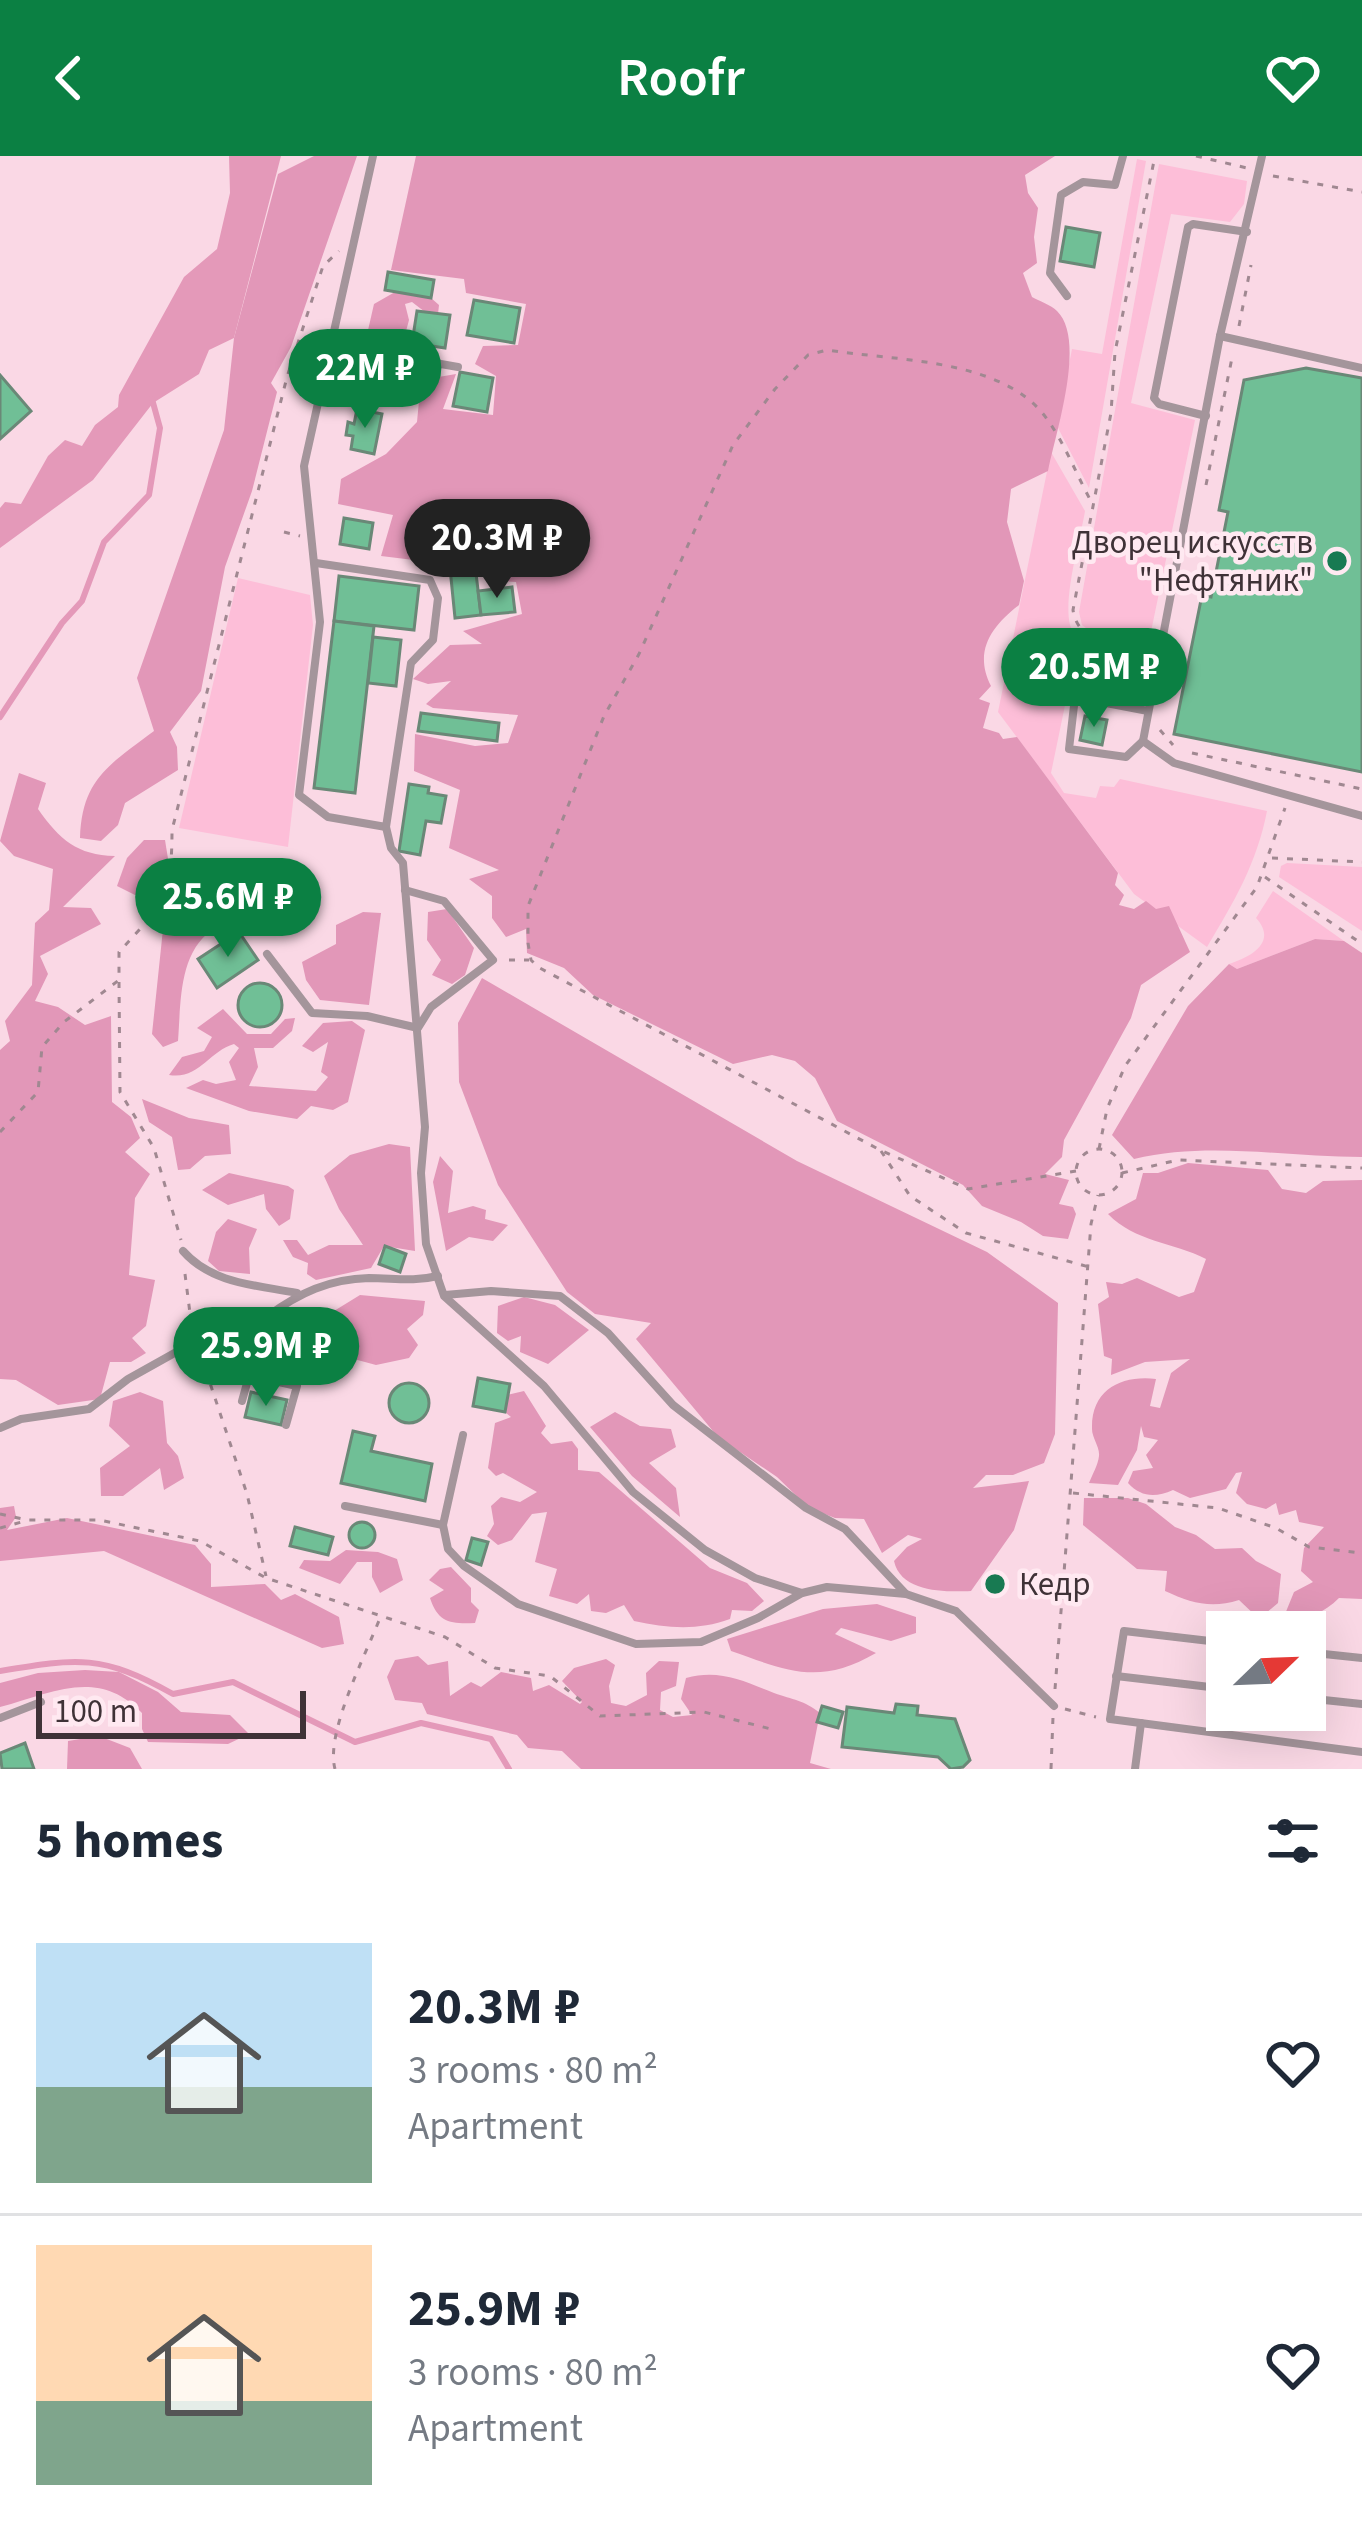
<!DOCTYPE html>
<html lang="en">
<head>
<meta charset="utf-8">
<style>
  :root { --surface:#fff; --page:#f2f2f3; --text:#1f2937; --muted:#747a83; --line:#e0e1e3; --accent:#0b8043 }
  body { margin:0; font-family:"Source Sans 3",sans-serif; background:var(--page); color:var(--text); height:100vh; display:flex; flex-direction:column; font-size:45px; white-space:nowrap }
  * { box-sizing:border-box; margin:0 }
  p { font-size:39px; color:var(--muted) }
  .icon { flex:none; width:66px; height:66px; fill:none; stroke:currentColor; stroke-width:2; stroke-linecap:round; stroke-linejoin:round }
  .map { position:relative; height:1613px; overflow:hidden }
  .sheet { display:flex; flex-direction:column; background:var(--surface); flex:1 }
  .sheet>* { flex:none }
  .needle { width:78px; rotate:67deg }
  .tools { position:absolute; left:1206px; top:1455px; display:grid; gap:24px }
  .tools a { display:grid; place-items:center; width:120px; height:120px; border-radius:0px; background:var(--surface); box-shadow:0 12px 48px #0002; font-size:60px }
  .scale { position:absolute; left:36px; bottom:30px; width:270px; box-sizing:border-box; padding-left:12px; border:6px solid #3f3237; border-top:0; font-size:33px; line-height:42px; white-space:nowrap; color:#3f3237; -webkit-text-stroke:9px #ffe9f1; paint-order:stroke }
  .price { position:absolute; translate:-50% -102px; padding:0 27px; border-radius:42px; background:var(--accent); color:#fff; font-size:39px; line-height:78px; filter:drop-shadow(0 3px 6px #0008) }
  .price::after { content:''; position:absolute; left:50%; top:72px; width:36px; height:27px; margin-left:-18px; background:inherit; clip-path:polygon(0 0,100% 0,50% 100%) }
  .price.active { background:#222; color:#fff }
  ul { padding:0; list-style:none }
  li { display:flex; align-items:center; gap:36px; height:300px; padding:0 36px }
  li+li { border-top:3px solid var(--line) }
  li span { display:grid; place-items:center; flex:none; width:336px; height:240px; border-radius:0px; color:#555 }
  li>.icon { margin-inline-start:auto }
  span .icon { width:144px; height:144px; fill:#fffc; stroke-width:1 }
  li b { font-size:51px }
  h2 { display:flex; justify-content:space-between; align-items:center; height:144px; padding:0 36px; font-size:51px }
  header { display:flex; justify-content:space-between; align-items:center; height:156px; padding:0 36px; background:var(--accent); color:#fff; font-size:54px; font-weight:600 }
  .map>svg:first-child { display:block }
  .green { fill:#fdbed8 }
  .forest { fill:#e297b8 }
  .water { fill:#e499b9 }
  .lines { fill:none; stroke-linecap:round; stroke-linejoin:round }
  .stream { stroke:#e499b9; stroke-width:6 }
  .building { fill:#70bf96; stroke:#6a8877; stroke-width:3 }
  .path { stroke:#a08891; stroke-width:3; stroke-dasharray:6 9; stroke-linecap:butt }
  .lane { stroke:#a4959b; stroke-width:8 }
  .poi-dot { fill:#187a52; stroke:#ffe9f1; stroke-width:4.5 }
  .labels { text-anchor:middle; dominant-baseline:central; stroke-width:9; stroke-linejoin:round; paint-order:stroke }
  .poi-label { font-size:33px; fill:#3f3237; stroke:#ffe9f1; text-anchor:end }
</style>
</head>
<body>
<header><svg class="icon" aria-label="back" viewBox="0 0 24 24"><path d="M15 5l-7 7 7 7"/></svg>Roofr<svg class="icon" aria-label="heart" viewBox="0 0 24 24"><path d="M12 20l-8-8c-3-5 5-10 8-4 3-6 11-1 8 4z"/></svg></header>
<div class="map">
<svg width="1362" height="1613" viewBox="0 0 1362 1613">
  <rect width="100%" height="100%" fill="#fad8e5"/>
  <!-- green -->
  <g class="green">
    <polygon points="1137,3 1146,5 1089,332 1057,270 1072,193 1102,198"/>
    <polygon points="1159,8 1247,25 1244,48 1230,66 1171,58 1131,247 1195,264 1148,490 1090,475 1082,469 1079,456"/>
    <path d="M 1051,296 L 1085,355 C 1081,381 1057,460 1075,479 C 1090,494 1127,500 1148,507 L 1141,526 L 1124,538 L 1069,530 L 1051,617 L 1064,637 L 1096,642 L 1100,630 L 1114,631 L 1120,623 L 1267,655 C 1257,707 1234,746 1207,791 L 1134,738 L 998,556 Z"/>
    <polygon points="238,422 310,439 313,469 288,691 179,672"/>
    <polygon points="1287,707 1362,711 1362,775 1279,721 1281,710"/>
    <path d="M 1273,735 L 1344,785 L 1315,783 L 1237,813 L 1229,808 C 1251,801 1278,786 1256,762 Z"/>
  </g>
  <!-- forest -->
  <g class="forest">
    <path d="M 314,0 L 357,0 L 291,191 L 271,227 L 277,236 L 252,335 L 225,411 L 201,535 L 170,576 L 177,591 L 178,614 L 125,647 L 118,669 L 101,685 L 80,682 C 82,623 109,609 154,575 L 137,522 L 224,274 L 234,182 L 278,18 Z"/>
    <path d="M 416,0 L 1055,0 L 1025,19 L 1028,37 L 1038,52 L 1034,81 L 1037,107 L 1023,117 L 1032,141 C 1039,145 1051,149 1057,155 C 1087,184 1055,278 1048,315 L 1011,333 L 1007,366 L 1024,425 L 1019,449 C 992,470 973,495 991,530 L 979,543 L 990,547 L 983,572 L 999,577 L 1003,583 L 1017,581 L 1118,717 L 1115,729 L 1124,739 L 1119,749 L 1134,753 L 1146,745 L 1156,753 L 1169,750 L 1190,796 L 1141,829 L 1131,862 L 1064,984 L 1062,1001 L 1045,1018 L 1069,1024 L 1059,1048 L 1073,1051 L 1076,1058 L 1068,1083 L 1043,1080 L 1021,1066 L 982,1050 L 963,1029 L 837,965 L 815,922 L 795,905 L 772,899 L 733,908 L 593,839 L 564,812 L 527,797 L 526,773 L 506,781 L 492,762 L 492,740 L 469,723 L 499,714 L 449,692 L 460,634 L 414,615 L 415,578 L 475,590 L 508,587 L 518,559 L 433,552 L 426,548 L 451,525 L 428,528 L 413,523 L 450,489 L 482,488 L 463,475 L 522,458 L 516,426 L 486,424 L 463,381 L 430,406 L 381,400 L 393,359 L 338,348 L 341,323 L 386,298 L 417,266 L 421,224 L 456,218 L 443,253 L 493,259 L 496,220 L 475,208 L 483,190 L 518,189 L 526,148 L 466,137 L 464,123 L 391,114 Z"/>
    <polygon points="395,136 431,142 439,149 438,158 425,156 412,146 405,148 409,164 405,179 382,186 366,183 374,148"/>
    <path d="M 19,617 L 46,627 L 38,653 C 60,684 77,699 115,700 L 63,751 L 91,752 L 101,768 L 40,800 L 48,818 L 35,845 L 58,851 L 85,869 L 111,860 L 112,946 L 131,961 L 140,982 L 125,996 L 150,1018 L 135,1042 L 129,1119 L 155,1124 L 146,1170 L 132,1182 L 146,1197 L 131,1206 L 110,1206 L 100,1243 L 58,1249 L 16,1224 L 0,1223 L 0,894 L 10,885 L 5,865 L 32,829 L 35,767 L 49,754 L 53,713 L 14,700 L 0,685 Z"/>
    <polygon points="144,684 165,684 169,709 161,730 135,739 117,730 127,702"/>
    <path d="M 205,726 L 258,741 L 257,751 C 242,758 225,764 212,774 C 178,798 181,848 178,885 L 163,891 L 152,878 L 163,773 L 185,763 L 187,747 Z"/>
    <polygon points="447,753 474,792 465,819 452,828 432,819 441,804 427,784 428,756"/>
    <polygon points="363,756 381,757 369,849 320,844 306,824 302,806 336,788 336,769"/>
    <path d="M 1315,783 L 1344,785 L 1362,797 L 1362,1001 C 1286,1001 1208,985 1134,1003 L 1112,979 L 1188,850 L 1229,808 L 1237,813 Z"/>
    <path d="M 482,822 L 797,1005 L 987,1096 L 1058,1147 L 1055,1278 L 1044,1307 L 1013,1319 L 986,1319 L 973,1332 L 1029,1325 L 1014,1374 L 971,1435 C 946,1436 901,1437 894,1405 L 907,1391 L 922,1383 L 908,1379 L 882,1397 L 864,1363 L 835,1362 L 809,1352 L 777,1321 L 718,1281 L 636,1183 L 651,1167 L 595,1158 L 567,1136 L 498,1029 L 459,926 L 458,867 Z"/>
    <path d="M 223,853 L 247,878 L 271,878 L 285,863 L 295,862 L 292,875 L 273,892 L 254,892 L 258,911 L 249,930 L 316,935 L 328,921 L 321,916 L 328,886 L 313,896 L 302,890 L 323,867 L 352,865 L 365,874 L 348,946 L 333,954 L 311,950 L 297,963 L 249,955 L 186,932 L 203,924 L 216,928 L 236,924 L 229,906 L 239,892 L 234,888 C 209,895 199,924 169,919 L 182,901 L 204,895 L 212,881 L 197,872 Z"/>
    <polygon points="142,943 189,962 229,969 231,998 205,1000 190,1013 178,1014 172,981 149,966"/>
    <polygon points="389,988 410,991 415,1095 384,1090 371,1112 316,1124 307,1118 308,1107 293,1101 283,1084 297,1084 308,1099 329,1089 363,1089 339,1053 324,1020 350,999"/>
    <polygon points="440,1000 453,1015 448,1057 473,1050 486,1054 485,1063 508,1069 493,1085 469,1081 446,1095 433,1026"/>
    <path d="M 1188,1007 L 1268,1014 L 1282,1033 L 1306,1037 L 1323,1025 L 1362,1024 L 1362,1443 L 1339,1442 C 1323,1458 1306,1464 1283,1463 L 1294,1436 L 1313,1426 L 1301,1415 L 1304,1392 L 1324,1371 L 1299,1366 L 1296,1354 L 1279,1359 L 1276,1347 L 1266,1353 L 1247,1348 L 1236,1337 L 1242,1316 L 1236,1317 L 1226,1333 L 1190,1342 L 1173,1334 C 1155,1342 1141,1341 1128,1327 L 1133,1315 L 1153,1312 L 1146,1299 L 1158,1284 L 1144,1281 L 1141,1270 L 1137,1294 L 1118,1329 L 1089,1327 C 1092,1319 1098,1309 1099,1300 C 1100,1291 1092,1282 1092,1273 C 1091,1233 1122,1219 1156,1223 L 1150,1250 L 1160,1252 L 1171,1217 L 1190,1203 L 1145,1206 L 1111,1219 L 1112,1203 L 1104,1200 L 1098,1148 L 1109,1141 L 1106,1126 L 1122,1128 L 1137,1122 L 1179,1141 L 1194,1136 L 1206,1103 C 1173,1086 1135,1086 1108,1058 L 1136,1043 L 1143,1017 L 1158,1017 Z"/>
    <polygon points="229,1017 288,1030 294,1034 290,1063 279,1070 266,1053 264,1038 228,1049 202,1034"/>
    <polygon points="228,1063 257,1073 249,1092 250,1118 219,1115 208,1105 216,1076"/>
    <polygon points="360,1139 425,1145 423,1159 407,1173 418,1189 409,1202 376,1209 339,1199 335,1208 320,1211 334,1155"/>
    <polygon points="524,1141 555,1149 589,1174 548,1208 520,1196 521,1180 508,1185 497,1177 498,1150"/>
    <path d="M 524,1235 L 546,1270 L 541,1277 L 551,1288 L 572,1285 L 578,1293 L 578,1314 L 599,1316 L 710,1412 L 747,1427 L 764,1445 L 752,1455 L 732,1454 L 730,1463 C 697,1475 667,1472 634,1465 L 624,1449 L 606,1457 L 591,1455 L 589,1438 L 577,1448 L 549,1440 L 557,1413 L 535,1406 L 547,1356 L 532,1358 L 512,1384 L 498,1389 L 487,1380 L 494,1368 L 491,1350 L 501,1341 L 520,1346 L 537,1336 L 503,1317 L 496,1320 L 488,1312 L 495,1267 L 511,1261 L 505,1256 L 507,1239 Z"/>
    <polygon points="140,1236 163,1245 167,1287 178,1300 184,1322 164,1334 160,1312 123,1340 101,1340 100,1312 130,1290 109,1270 113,1245"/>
    <polygon points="615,1256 640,1270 671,1273 676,1291 649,1307 676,1332 680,1361 632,1320 590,1271"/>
    <path d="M 1084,1342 L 1128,1342 L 1146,1348 L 1175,1371 L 1196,1379 L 1215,1393 L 1242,1392 L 1256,1405 L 1281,1418 L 1278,1447 L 1259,1463 L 1239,1444 C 1211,1453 1191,1447 1165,1435 L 1167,1415 L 1137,1413 L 1083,1369 Z"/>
    <polygon points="14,1350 16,1361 7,1374 67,1362 195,1389 211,1408 211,1431 265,1428 281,1444 295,1438 339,1461 344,1488 322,1492 104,1395 0,1405 0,1352"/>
    <polygon points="346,1394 378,1396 397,1403 403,1424 380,1437 372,1421 372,1406 357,1406 340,1428 299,1412 304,1404 330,1405"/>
    <path d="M 451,1411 L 471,1432 L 471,1446 L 479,1454 L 475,1467 C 451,1468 438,1467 430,1442 L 444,1434 L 429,1424 L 440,1413 Z"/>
    <path d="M 877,1448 L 916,1461 L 916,1477 L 891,1485 L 841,1472 L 835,1478 L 876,1497 C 819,1530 788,1515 731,1495 L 727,1483 L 823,1453 Z"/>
    <path d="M 418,1500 L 428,1509 L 448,1505 L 450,1540 L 471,1526 L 481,1531 L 501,1516 L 531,1522 L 533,1535 L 549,1529 L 580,1548 L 582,1546 L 562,1525 L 574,1512 L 606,1503 L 615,1509 L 609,1530 L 611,1547 L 626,1550 L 647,1539 L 646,1517 L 659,1505 L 679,1506 L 676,1530 L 661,1536 L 660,1554 L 673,1561 L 692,1559 L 681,1543 L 686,1522 C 720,1513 743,1525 774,1537 C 793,1544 804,1544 820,1557 L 810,1607 L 831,1613 L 581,1613 L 562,1595 L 528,1592 L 517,1579 L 427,1558 L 422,1547 L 395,1544 L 387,1521 L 395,1504 Z"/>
    <path d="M 85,1514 L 119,1516 L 158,1536 L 181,1556 L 230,1559 L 249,1578 L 228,1588 L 148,1586 L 142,1573 L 142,1557 C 98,1511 52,1537 0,1551 L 0,1527 L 38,1517 Z"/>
    <polygon points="99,1580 130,1592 142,1613 67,1613 68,1585"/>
  </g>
  <!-- water -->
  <polygon class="water" points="229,0 281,0 234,182 209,194 199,218 153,247 93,324 0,392 0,352 5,346 21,348 48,300 65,284 82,290 95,269 118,251 119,239 184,121 217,93 230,37"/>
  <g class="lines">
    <!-- stream -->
    <g class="stream">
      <polyline points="0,561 62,467 82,445 104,386 149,339 160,272 152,243"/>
      <path d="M 0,1515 C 78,1502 102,1498 173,1538 L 233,1526 L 355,1586 L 421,1567 L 491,1583 L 509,1613"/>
    </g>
  </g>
  <!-- building -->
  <g class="building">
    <polygon points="1066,71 1100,77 1094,111 1060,105"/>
    <polygon points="388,116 434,124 431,142 385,134"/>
    <polygon points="474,144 520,152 514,187 467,179"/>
    <polygon points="417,155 450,159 445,192 412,187"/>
    <polygon points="375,201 411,209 405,238 380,233 384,217 372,214"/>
    <polygon points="1306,212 1362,222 1362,616 1174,578 1202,439 1211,441 1228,356 1219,354 1244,224"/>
    <polygon points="460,216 493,222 487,256 453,250"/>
    <polygon points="0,219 31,255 0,283"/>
    <polygon points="357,253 382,258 374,298 351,293 353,280 346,279 348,266 354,268"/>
    <polygon points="344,362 373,367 369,393 340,388"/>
    <polygon points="456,386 469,395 459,411 450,412 450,416 440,410"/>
    <polygon points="475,409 481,459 455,462 450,412"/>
    <polygon points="339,420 419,430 414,474 334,465"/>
    <polygon points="512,431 515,456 481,459 478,435"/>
    <polygon points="334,465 374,470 355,637 314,632"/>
    <polygon points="373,481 401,484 396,530 368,527"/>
    <polygon points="421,557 499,567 497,585 418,575"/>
    <polygon points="1085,560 1107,564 1102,589 1080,584"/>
    <polygon points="409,628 429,631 428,637 446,640 441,667 426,665 420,699 399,695"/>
    <polygon points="239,776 258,804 217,832 198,803"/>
    <circle cx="260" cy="849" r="22"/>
    <polygon points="385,1090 406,1098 400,1116 379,1108"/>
    <polygon points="478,1222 510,1228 505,1256 473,1250"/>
    <circle cx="409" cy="1247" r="20"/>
    <polygon points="251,1236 287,1244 281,1269 245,1261"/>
    <polygon points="353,1275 375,1280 371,1295 432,1308 425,1345 341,1327"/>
    <circle cx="362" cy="1379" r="13"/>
    <polygon points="295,1371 333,1381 328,1399 290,1390"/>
    <polygon points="472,1382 488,1386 481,1409 466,1404"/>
    <polygon points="896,1548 918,1550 917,1559 955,1563 970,1604 963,1611 951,1613 938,1601 842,1591 847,1551 894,1557"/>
    <polygon points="822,1550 843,1556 838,1572 817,1566"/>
    <polygon points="25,1587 34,1613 2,1613 0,1597"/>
  </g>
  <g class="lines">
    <!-- path -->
    <g class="path">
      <polyline points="1196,0 1247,12"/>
      <polyline points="1273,20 1362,36"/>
      <polyline points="1239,170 1251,109"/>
      <polyline points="1206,329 1233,197"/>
      <polyline points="284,376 300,380"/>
      <path d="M 1147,498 C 1117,490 1078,488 1073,454 L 1111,257 L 1115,196 L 1155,0"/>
      <polyline points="1160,574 1173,589"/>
      <polyline points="1192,597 1362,633"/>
      <polyline points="1272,702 1362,706"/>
      <polyline points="1265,721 1362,788"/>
      <polyline points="509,804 529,804"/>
      <polyline points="119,826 120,936 154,992 181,1084"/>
      <path d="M 0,976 L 38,936 L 42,891 L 64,866 L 119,824 L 119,796 C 163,748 172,741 172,674 L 287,221 L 323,110 L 339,95"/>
      <polyline points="1099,993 1107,953 1125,910 1257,731 1285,652"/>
      <circle cx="1099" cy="1016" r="23"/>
      <polyline points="881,995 910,1040 966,1077 1089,1111"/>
      <path d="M 1076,1015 L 968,1033 L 880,994 L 538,811 L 531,804 L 528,787 L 528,750 L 604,560 L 639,498 L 733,289 L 775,233 L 808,199 L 827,194 C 896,205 1004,202 1047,263 C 1065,288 1077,320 1092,347"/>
      <polyline points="1122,1017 1178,1004 1362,1012"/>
      <polyline points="185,1118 192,1173"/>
      <polyline points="201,1200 247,1338 266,1420"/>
      <polyline points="1073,1337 1218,1352 1276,1372 1309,1391 1362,1397"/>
      <polyline points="0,1358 27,1364 99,1364 200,1385 266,1422 445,1481 495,1512 550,1520 600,1560 704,1556 775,1574"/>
      <polyline points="0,1372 25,1365"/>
      <polyline points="1055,1533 1091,1068 1098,1039"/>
      <polyline points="1065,1553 1096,1561"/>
      <path d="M 335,1613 C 325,1577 366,1498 380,1462"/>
      <polyline points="1051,1613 1053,1561"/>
    </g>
    <!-- lane -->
    <g class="lane">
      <polyline points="373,0 304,310 320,466 299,639 328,661 386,671"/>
      <polyline points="1262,0 1220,180 1143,585 1174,607 1362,660"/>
      <polyline points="1067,140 1050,117 1061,39 1083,26 1115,29 1123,0"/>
      <polyline points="1220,180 1362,212"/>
      <polyline points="332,189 458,211"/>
      <polyline points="1206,260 1159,248 1154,242 1188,71 1193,68 1247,76"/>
      <polyline points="316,407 430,424 438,442 433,484 411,507 386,671 391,692 403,707 425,971 421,1017 426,1088 444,1140 544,1230 633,1336 705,1394 755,1422 802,1437"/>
      <polyline points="1143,585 1126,601 1069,593 1075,541 1148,555"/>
      <polyline points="267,798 312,857 367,860 418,872 431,851 493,804 444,745 405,734"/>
      <path d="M 183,1095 C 212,1128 256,1129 297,1137"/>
      <polyline points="445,1139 491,1135 560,1140 608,1177 673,1249 806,1352 845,1373 905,1437"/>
      <polyline points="256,1221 297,1230 286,1269"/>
      <path d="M 242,1245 L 249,1220 L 256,1221 L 268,1160 C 299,1137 329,1123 369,1122 C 394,1122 413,1126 438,1120"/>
      <polyline points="0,1272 21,1263 89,1253 128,1223 196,1185 268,1160"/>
      <polyline points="463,1279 443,1369 448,1393 464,1410 518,1448 636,1488 701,1486 758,1462 802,1437 827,1431 906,1438 956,1455 1054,1550"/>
      <polyline points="345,1350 443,1369"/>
      <polyline points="1227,1487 1124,1475 1110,1563 1362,1596"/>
      <polyline points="1305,1496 1362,1502"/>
      <polyline points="1116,1520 1227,1533"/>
      <polyline points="1305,1542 1362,1548"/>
      <polyline points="0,1562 41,1546"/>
      <polyline points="1135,1613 1141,1567"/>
    </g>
  </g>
  <!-- markers -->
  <g class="poi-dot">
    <circle cx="1337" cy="405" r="12"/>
    <circle cx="995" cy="1428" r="12"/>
  </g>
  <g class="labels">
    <!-- poi labels -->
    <g class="poi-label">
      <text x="1313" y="386">Дворец искусств<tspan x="1313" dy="38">"Нефтяник"</tspan></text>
      <text x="1019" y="1428" text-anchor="start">Кедр</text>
    </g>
  </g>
</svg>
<div class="tools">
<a><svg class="needle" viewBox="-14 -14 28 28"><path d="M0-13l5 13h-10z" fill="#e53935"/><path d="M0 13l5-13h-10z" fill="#747a83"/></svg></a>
</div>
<div class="scale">100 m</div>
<b class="price" style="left:365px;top:275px">22M ₽</b>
<b class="price active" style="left:497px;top:445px">20.3M ₽</b>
<b class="price" style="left:1094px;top:574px">20.5M ₽</b>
<b class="price" style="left:228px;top:804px">25.6M ₽</b>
<b class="price" style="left:266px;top:1253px">25.9M ₽</b>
</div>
<section class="sheet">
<h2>5 homes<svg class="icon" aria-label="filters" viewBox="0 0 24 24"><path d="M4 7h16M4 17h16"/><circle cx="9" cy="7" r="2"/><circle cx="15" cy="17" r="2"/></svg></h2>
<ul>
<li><span style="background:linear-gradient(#bfe0f5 60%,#7fa58c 0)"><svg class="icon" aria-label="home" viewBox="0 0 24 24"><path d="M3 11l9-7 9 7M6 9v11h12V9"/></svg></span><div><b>20.3M ₽</b><p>3 rooms · 80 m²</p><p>Apartment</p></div><svg class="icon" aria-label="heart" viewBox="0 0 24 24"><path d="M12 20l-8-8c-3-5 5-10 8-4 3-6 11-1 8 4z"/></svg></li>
<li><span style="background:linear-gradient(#ffd9b3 65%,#7fa58c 0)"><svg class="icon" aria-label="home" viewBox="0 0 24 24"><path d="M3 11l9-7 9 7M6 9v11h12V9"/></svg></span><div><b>25.9M ₽</b><p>3 rooms · 80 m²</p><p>Apartment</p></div><svg class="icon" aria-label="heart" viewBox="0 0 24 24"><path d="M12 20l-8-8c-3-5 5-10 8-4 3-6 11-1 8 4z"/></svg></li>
</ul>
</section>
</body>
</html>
